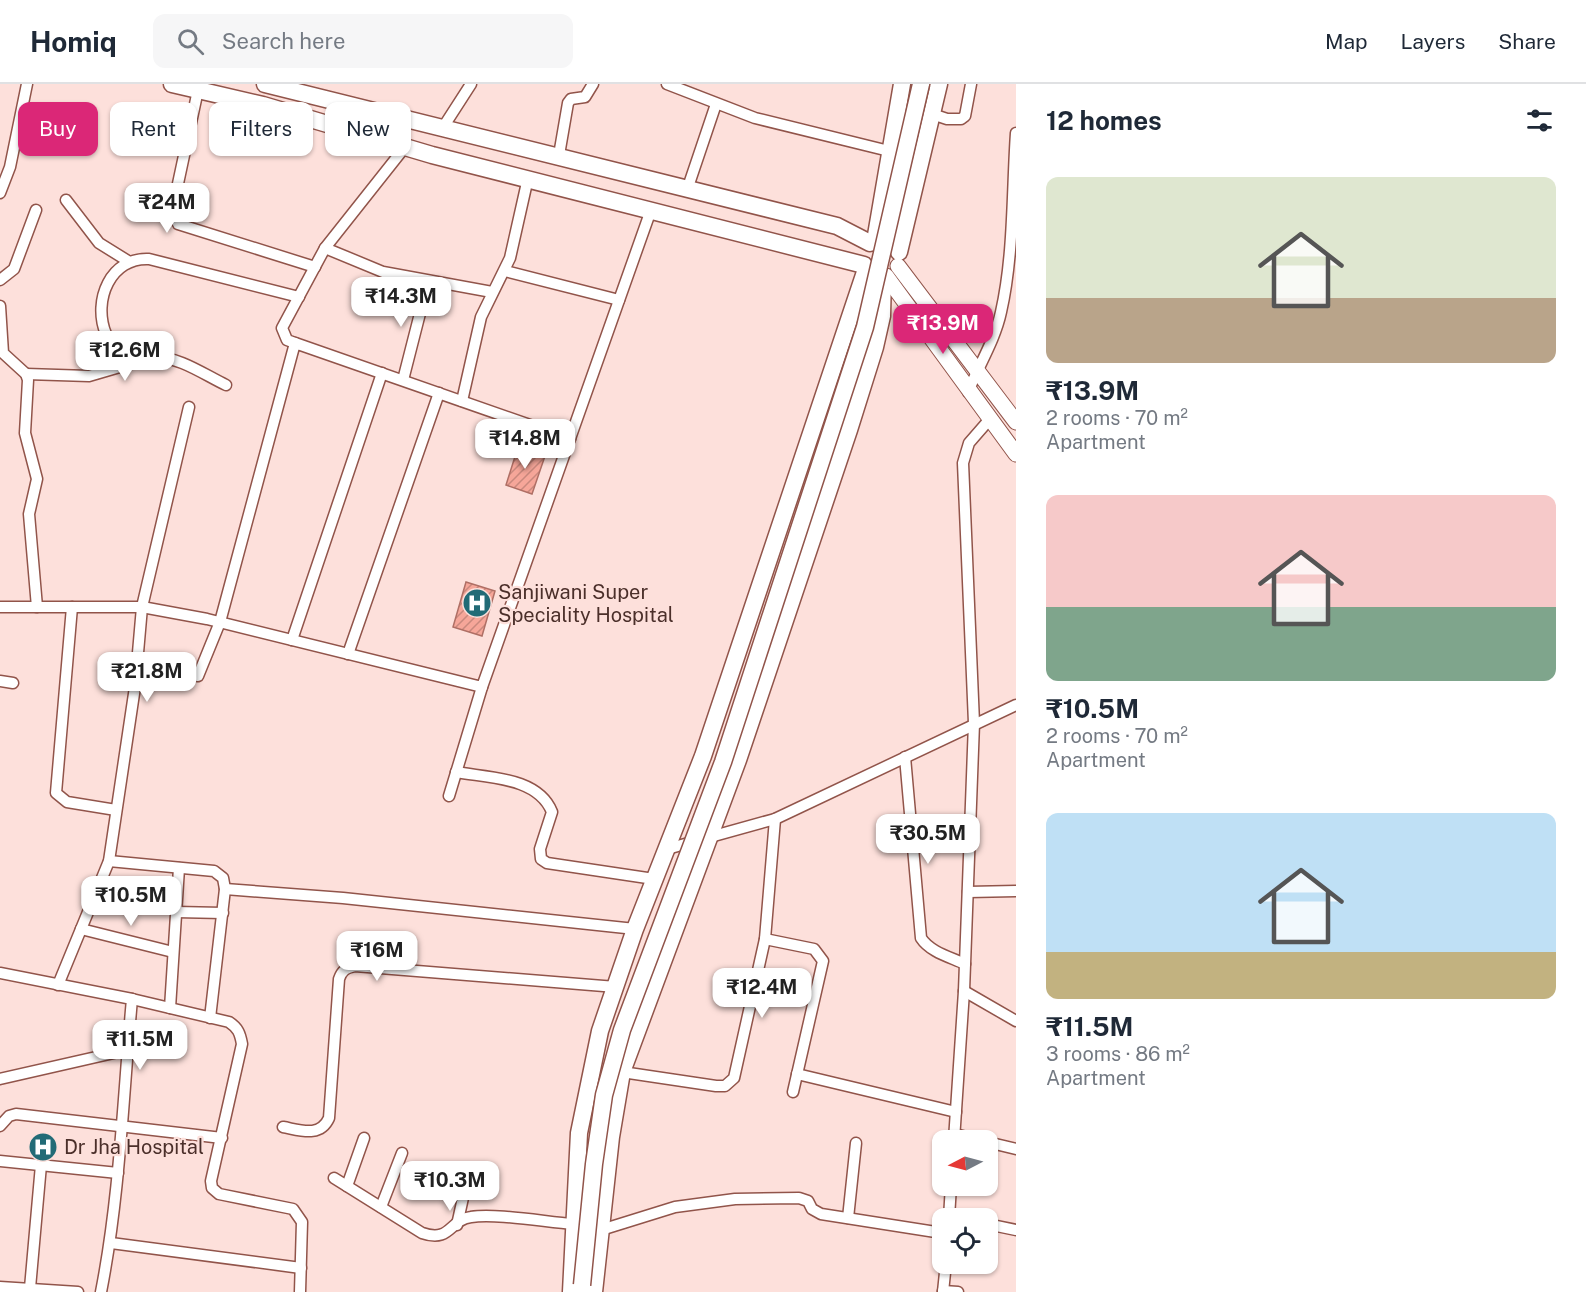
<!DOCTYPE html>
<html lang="en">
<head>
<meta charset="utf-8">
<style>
  :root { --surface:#fff; --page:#f6f6f7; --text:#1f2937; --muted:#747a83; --line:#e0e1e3; --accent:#db2777 }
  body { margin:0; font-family:"Public Sans",sans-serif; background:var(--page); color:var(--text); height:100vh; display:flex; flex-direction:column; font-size:22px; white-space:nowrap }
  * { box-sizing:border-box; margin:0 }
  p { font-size:20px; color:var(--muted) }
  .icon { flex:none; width:33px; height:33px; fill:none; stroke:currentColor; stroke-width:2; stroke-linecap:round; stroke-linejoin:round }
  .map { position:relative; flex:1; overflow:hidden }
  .sheet { display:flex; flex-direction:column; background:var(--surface); width:570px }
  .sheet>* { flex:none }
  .banner { position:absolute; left:18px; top:18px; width:570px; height:54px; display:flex; gap:12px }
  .needle { width:39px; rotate:264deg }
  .tools { position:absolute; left:932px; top:1046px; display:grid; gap:12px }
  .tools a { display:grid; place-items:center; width:66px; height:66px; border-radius:12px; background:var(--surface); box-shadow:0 2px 4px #0004; font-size:30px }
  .price { position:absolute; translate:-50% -51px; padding:0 14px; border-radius:12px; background:#fff; color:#222; font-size:20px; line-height:39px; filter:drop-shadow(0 2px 3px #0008) }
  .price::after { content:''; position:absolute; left:50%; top:36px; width:18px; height:14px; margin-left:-9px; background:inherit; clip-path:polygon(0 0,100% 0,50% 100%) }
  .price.current { background:var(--accent); color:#fff }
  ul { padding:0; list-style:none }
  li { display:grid; align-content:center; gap:12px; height:318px; padding:0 30px }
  li span { display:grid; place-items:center; height:186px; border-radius:12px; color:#555 }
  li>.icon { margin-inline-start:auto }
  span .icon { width:108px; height:108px; fill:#fffc; stroke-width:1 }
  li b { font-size:26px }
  h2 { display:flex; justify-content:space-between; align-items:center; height:72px; padding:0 30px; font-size:26px }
  .pill { padding:0 21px; border-radius:12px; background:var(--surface); box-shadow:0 2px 4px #0004; font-size:21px; line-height:54px }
  .pill.current { background:var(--accent); color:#fff }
  header { display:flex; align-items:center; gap:36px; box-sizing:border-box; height:84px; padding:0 30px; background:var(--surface); border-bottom:2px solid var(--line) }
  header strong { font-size:28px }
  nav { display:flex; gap:33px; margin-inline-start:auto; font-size:21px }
  .search { width:420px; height:54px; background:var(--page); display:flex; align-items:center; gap:15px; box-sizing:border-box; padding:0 21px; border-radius:12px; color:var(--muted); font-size:22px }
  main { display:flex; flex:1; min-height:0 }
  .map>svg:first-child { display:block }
  .building { fill:url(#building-hatch); stroke:#af6f65; stroke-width:1.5 }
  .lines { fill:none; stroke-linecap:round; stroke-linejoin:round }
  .street-casing { stroke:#91544a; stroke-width:13 }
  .secondary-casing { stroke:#91544a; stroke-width:17 }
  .primary-casing { stroke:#91544a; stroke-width:19 }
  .street { stroke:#fff; stroke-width:10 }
  .secondary { stroke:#fff; stroke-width:15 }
  .primary { stroke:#fff; stroke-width:16 }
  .primary-bridge-casing { stroke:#91544a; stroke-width:19; stroke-linecap:butt }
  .primary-bridge { stroke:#fff; stroke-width:16 }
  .labels { text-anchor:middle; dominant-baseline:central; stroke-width:4.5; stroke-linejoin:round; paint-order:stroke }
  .poi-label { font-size:20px; fill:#4b2f2a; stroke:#fde0db; text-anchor:start }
</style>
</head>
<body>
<header>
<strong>Homiq</strong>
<div class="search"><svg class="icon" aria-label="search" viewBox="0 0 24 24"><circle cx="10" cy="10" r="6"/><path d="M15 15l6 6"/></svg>Search here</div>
<nav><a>Map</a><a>Layers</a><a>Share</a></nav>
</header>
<main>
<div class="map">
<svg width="1016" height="1208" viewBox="0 0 1016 1208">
  <defs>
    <pattern id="building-hatch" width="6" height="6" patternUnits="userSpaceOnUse" patternTransform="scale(1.5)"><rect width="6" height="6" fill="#f6a699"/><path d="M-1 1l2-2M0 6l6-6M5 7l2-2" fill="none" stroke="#c9887d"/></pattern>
  </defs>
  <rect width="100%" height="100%" fill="#fde0db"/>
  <!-- building -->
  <g class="building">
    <polygon points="518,363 545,372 532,410 506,401"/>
    <polygon points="466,498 495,507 482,552 453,543"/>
    <polygon points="33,1054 54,1055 53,1072 32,1071"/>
  </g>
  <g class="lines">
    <!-- street casing -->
    <g class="street-casing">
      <g id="street">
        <polyline points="667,0 755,34 889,67"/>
        <polyline points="198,6 173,123 178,140 315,183"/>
        <polyline points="932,30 947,35 961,35 965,32 971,0"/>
        <polyline points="442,45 471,0"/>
        <polyline points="559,71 568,19 571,15 585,13 593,0"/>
        <polyline points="687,106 716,20"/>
        <polyline points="0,109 10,83 27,0"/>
        <polyline points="66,116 99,159 128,177"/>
        <polyline points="325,164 383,188 492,208"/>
        <polyline points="505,187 619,216"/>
        <polyline points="0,196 14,185 36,126"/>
        <polyline points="0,222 3,269 26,290 28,296 25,349 37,395 29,430 37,523"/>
        <polyline points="295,259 287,256 282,244 325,164 405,63"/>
        <path d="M 124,283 C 118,272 110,261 106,250 C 92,216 111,173 149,175 L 299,213"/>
        <path d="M 26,290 L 89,292 L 154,273 C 180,273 203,290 226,301"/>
        <polyline points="403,296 428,198"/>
        <path d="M 968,308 C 979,281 995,256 1001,228 C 1014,171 1012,106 1016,49"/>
        <polyline points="462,317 481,233 510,174 528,94"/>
        <polyline points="0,523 142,523 207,535 482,603 651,126"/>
        <polyline points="72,523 56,709 67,718 116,726"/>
        <polyline points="292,556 382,289"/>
        <polyline points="348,570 439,309"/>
        <polyline points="198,592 220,538 295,259 570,355"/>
        <polyline points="0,597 13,599"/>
        <path d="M 905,673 L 921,854 C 930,868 950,873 965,880"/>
        <path d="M 456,688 C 489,694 538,693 552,728 L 540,765 L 541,775 L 547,779 L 654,795"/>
        <polyline points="449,712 482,603"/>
        <polyline points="667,765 775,735 1016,621"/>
        <polyline points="109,777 214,787 223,794 225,805 210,934"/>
        <polyline points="225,805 343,814 635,845"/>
        <polyline points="968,808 1016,807"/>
        <polyline points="176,828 223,829"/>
        <polyline points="81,845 173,868"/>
        <polyline points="765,855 814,865 823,877 793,1008"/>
        <path d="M 0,889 L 132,915 C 123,1013 120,1111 101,1208"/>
        <polyline points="58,901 109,777 135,603 142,523 189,323"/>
        <polyline points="964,907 1016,937"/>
        <path d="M 132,915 L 229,938 C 238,944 240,949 242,960 L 211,1097 L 212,1104 L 219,1110 L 293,1125 L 302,1138 L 300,1208"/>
        <polyline points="170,924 179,784"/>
        <polyline points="622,988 716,1002 725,1002 734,994 765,855 775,735"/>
        <polyline points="797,990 956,1028"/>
        <polyline points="0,995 127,966"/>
        <polyline points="0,1042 9,1032 16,1030 222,1054"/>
        <path d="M 283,1043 C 300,1046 320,1054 329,1034 L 339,895 C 342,886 346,884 355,882 L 616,903"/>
        <polyline points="955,1050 978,1056"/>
        <polyline points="954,1056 964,907 974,639 963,379 969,359 989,336"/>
        <polyline points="987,1058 1016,1065"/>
        <polyline points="0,1077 118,1089"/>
        <path d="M 334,1094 L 422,1149 C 451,1159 449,1136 471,1133 C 495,1129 546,1138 573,1140"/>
        <polyline points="347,1102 364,1054"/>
        <polyline points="381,1123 402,1069"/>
        <polyline points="848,1134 856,1059"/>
        <polyline points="949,1134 951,1101"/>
        <polyline points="987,1140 1016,1146"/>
        <polyline points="457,1141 468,1091"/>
        <polyline points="601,1146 675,1123 735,1115 799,1114 808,1117 812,1125 821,1130 942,1149"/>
        <polyline points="111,1159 301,1184"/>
        <polyline points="0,1203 78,1208"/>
        <polyline points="30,1204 41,1081"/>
        <polyline points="943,1207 958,1208"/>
        <polyline points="943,1208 946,1179"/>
      </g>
    </g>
    <!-- secondary casing -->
    <g class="secondary-casing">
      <g id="secondary">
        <polyline points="898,182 1016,338"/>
        <polyline points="886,192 1016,370"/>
      </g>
    </g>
    <!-- primary casing -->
    <g class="primary-casing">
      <g id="primary">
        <polyline points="172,0 263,21 432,71 864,181"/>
        <polyline points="265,0 837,142 870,159"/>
        <polyline points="875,157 902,0"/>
        <polyline points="899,168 939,0"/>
        <polyline points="571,1208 579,1049 600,947 635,845 703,672 866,185"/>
        <polyline points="594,1208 611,1053 622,988 738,676 849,346 875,263 882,232 883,193"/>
      </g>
    </g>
    <!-- street -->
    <use href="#street" class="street"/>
    <!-- secondary -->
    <use href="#secondary" class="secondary"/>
    <!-- primary -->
    <use href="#primary" class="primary"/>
    <!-- primary-bridge casing -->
    <g class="primary-bridge-casing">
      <polyline id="primary-bridge" points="582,1201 594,1080 604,1011 622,946 723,678 865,243 921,0"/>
    </g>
    <!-- primary-bridge -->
    <use href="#primary-bridge" class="primary-bridge"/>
  </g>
  <!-- icons -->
  <defs>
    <g id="hospital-disc" transform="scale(1.5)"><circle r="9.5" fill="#226b76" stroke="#fde0db"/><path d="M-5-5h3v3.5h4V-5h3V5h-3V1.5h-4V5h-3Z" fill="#fff"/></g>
  </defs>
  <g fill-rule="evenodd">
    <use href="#hospital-disc" x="477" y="519"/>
    <use href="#hospital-disc" x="43" y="1063"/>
  </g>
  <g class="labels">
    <!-- poi labels -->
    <g class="poi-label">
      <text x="498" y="508">Sanjiwani Super<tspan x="498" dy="23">Speciality Hospital</tspan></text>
      <text x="64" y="1063">Dr Jha Hospital</text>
    </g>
  </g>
</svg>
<div class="tools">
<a><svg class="needle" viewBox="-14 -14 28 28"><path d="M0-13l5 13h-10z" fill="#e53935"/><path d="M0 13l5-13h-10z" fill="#747a83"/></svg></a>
<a><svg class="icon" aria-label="locate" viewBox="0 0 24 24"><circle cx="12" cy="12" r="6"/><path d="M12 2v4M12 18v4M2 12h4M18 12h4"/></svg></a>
</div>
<b class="price" style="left:167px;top:150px">₹24M</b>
<b class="price" style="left:401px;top:244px">₹14.3M</b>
<b class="price current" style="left:943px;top:271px">₹13.9M</b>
<b class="price" style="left:125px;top:298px">₹12.6M</b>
<b class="price" style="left:525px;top:386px">₹14.8M</b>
<b class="price" style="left:147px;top:619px">₹21.8M</b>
<b class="price" style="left:928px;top:781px">₹30.5M</b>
<b class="price" style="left:131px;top:843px">₹10.5M</b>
<b class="price" style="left:377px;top:898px">₹16M</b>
<b class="price" style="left:762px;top:935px">₹12.4M</b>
<b class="price" style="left:140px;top:987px">₹11.5M</b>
<b class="price" style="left:450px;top:1128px">₹10.3M</b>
<div class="banner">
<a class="pill current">Buy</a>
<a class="pill">Rent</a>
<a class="pill">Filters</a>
<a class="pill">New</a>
</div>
</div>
<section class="sheet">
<h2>12 homes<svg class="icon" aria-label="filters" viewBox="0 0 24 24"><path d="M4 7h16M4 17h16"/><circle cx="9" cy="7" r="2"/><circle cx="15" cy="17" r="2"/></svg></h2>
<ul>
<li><span style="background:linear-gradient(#dfe7d0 65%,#b9a48a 0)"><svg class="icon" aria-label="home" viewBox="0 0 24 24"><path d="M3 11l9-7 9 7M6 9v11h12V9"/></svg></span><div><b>₹13.9M</b><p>2 rooms · 70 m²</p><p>Apartment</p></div></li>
<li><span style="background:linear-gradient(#f6c9c9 60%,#7fa58c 0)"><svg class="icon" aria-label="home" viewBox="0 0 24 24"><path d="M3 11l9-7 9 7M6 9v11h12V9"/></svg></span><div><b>₹10.5M</b><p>2 rooms · 70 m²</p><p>Apartment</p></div></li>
<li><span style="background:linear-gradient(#bfe0f5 75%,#c2b280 0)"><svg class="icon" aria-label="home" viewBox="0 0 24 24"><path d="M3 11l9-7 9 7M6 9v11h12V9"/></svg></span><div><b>₹11.5M</b><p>3 rooms · 86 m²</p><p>Apartment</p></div></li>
</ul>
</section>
</main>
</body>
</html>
